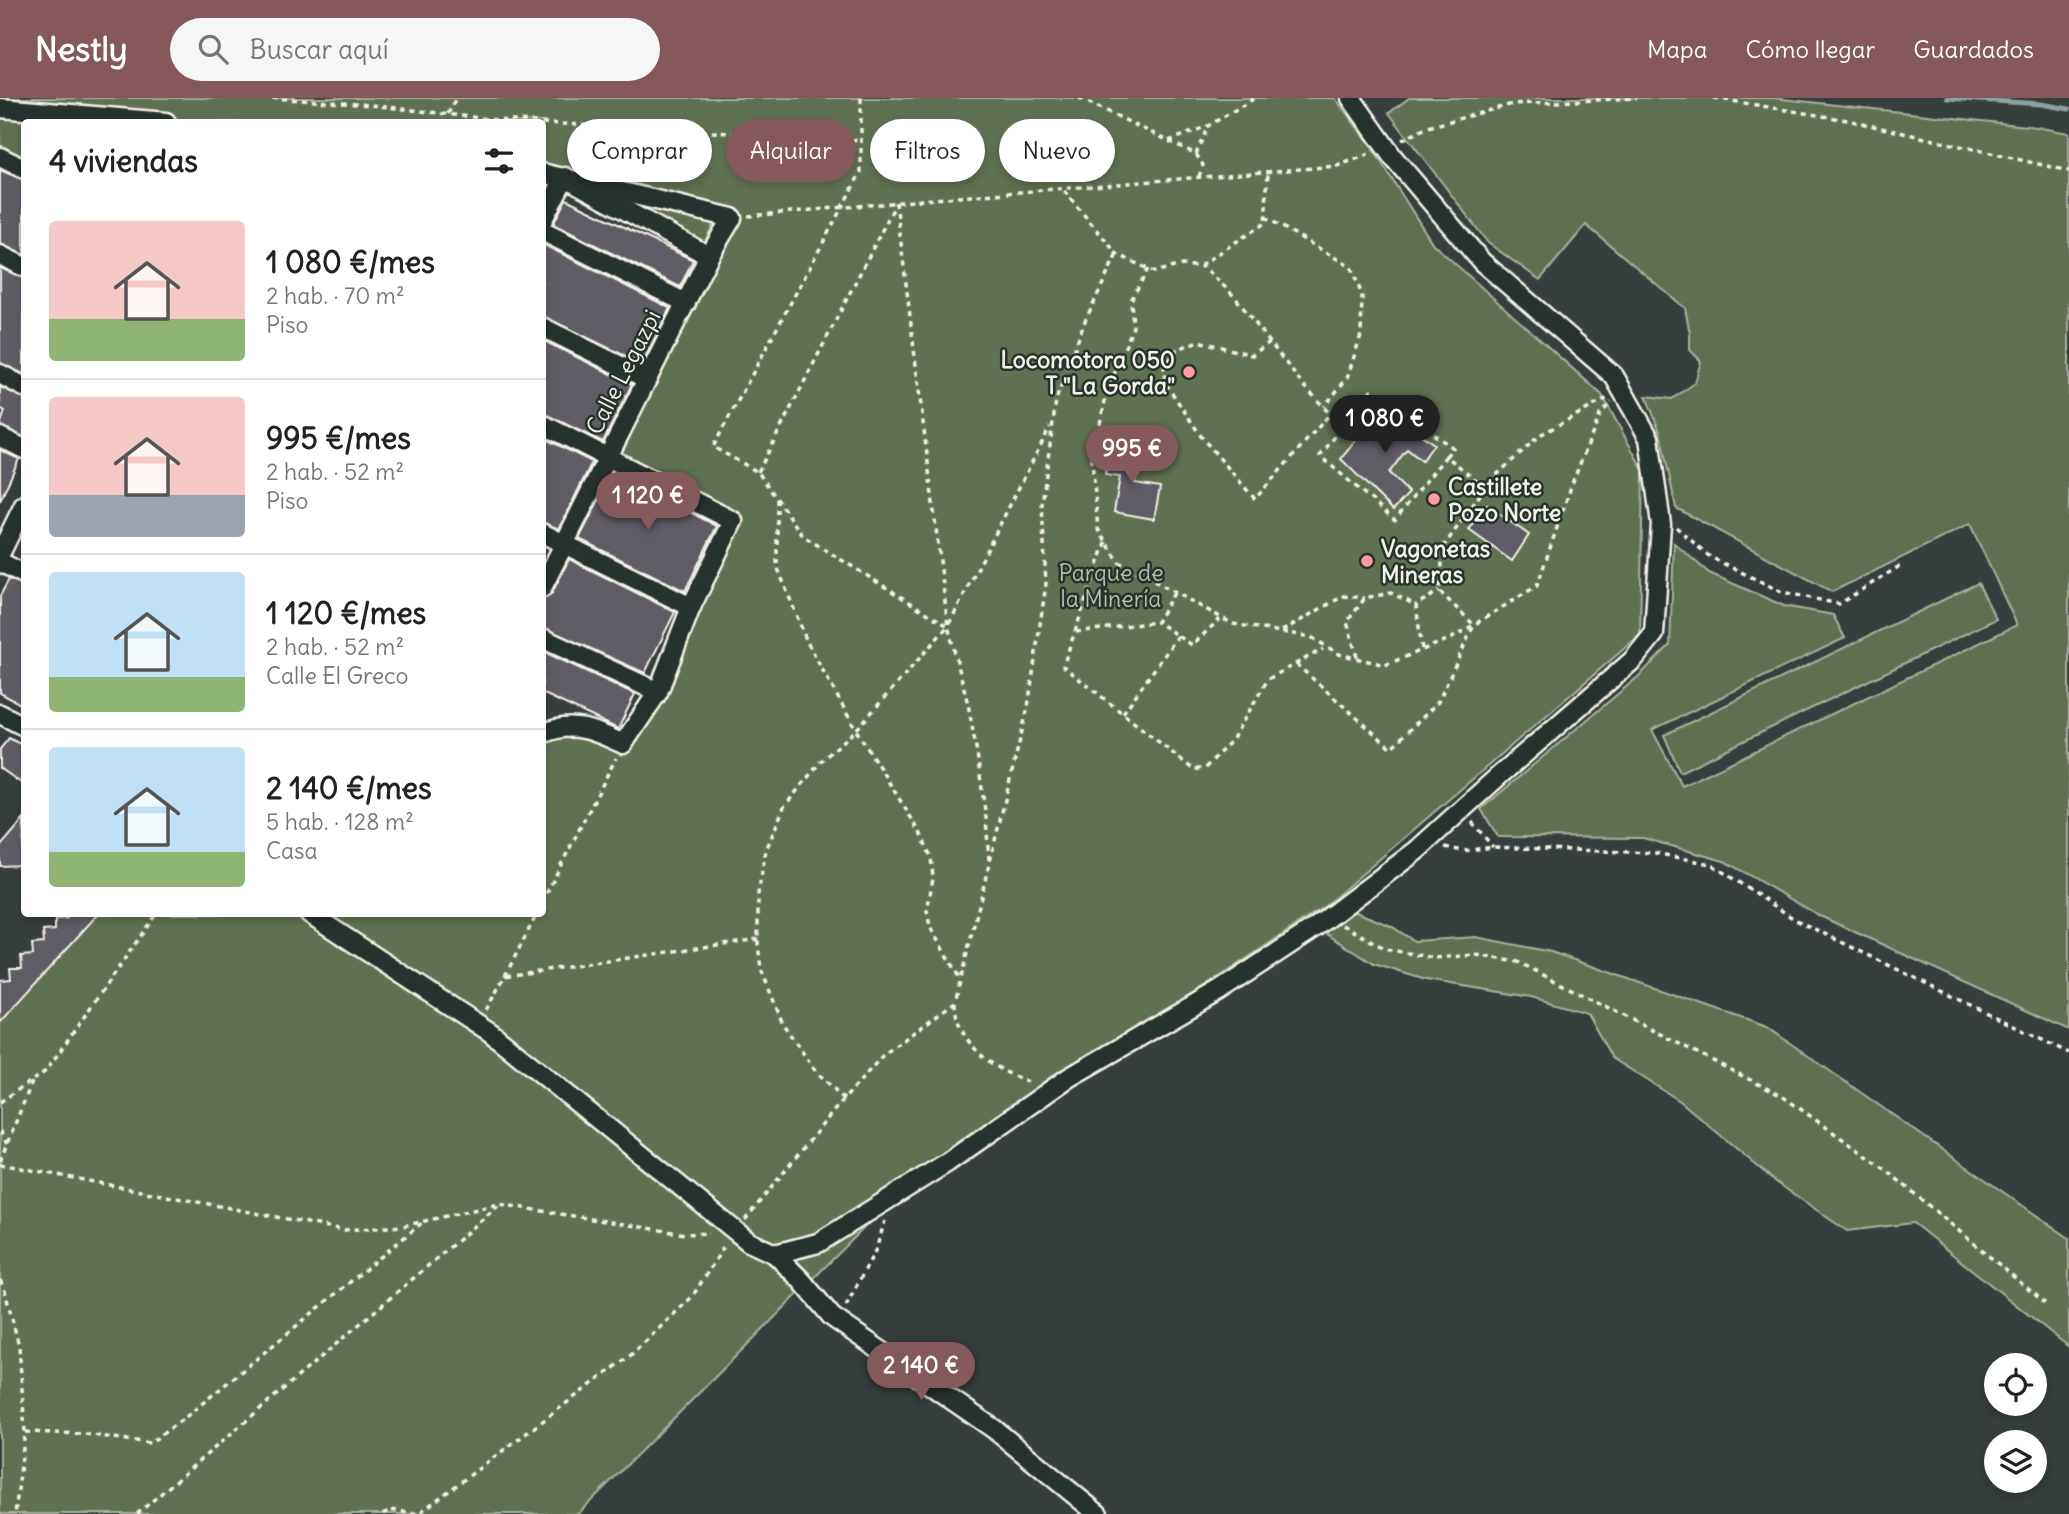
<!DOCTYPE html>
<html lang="es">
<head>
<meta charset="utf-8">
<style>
  :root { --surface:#fff; --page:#f6f6f6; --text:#222; --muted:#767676; --line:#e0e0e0; --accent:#85585c }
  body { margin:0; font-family:Delius,sans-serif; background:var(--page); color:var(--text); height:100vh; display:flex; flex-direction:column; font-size:26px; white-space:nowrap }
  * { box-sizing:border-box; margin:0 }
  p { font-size:23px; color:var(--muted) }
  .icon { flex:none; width:38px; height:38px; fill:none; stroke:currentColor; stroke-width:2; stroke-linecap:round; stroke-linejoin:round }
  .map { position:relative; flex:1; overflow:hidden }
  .drawer { position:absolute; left:21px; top:21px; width:525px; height:798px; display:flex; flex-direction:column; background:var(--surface); border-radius:7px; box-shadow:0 4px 10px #0003 }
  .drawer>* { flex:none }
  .hud { position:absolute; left:567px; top:21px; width:665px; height:63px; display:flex; gap:14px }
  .tools { position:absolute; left:1984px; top:1255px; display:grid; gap:14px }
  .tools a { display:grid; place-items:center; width:63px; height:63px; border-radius:50%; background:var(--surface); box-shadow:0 4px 10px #0003; font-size:35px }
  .price { position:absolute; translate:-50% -60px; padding:0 16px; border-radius:24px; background:var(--accent); color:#fff; font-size:23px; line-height:46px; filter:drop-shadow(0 2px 4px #0008) }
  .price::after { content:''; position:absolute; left:50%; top:42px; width:21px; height:16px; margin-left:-10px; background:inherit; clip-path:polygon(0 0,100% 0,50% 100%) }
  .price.selected { background:#222; color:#fff }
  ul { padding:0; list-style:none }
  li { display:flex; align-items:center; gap:21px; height:175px; padding:0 28px }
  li+li { border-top:2px solid var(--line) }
  li span { display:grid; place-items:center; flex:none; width:196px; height:140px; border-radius:7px; color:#555 }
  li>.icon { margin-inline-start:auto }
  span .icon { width:84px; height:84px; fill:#fffc; stroke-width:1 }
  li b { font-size:30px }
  h2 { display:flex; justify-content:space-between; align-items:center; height:84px; padding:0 28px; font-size:30px }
  .pill { padding:0 24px; border-radius:32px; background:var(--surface); box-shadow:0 4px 10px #0003; font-size:24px; line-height:63px }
  .pill.selected { background:var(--accent); color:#fff }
  header { display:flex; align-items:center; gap:42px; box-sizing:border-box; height:98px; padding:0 35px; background:var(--accent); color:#fff }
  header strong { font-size:33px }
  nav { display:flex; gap:38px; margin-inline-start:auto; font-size:24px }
  .search { width:490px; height:63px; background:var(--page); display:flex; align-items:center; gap:18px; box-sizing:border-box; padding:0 24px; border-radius:38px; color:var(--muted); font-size:26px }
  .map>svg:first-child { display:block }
  .green { fill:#617153; stroke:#aab19e; stroke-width:2 }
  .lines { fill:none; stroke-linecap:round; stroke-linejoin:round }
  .stream { stroke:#90a1a2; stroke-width:5 }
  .building { fill:#5e5b66; stroke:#f4f1e8; stroke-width:2 }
  .minor-casing { stroke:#f4f1e8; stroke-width:23 }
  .path { stroke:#f4f1e8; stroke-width:3.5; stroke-dasharray:5 5; stroke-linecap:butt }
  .minor { stroke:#26332d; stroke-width:18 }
  .poi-dot { fill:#ff9aa2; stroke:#26332d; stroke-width:2.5 }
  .labels { text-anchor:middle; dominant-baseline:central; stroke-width:5; stroke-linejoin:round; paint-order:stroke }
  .poi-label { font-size:23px; font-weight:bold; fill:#f4f1e8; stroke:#26332d; text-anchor:start }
  .street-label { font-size:23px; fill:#f4f1e8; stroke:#26332d }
  .park-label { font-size:23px; fill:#b9beac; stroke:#26332d }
</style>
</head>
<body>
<header>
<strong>Nestly</strong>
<div class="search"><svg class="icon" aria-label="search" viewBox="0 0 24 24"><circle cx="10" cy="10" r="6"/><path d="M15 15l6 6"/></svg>Buscar aquí</div>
<nav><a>Mapa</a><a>Cómo llegar</a><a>Guardados</a></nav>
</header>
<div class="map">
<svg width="2069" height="1416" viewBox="0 0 2069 1416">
  <rect width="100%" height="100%" fill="#373f3e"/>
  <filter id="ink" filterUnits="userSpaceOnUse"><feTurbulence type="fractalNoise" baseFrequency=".0143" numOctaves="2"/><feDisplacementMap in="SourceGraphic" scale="14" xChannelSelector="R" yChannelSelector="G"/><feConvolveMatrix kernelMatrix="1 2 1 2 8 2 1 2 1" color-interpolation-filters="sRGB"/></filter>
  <g filter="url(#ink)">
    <!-- green -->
    <g class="green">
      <polygon points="0,0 1335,0 1371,48 1433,146 1602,297 1643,372 1640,537 1325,808 902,1092 578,1416 0,1416 0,923 97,816 542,816 543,636 552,631 623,646 733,423 608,358 732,120 565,79 543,123 542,24 166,24 0,10"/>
      <polygon points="1409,0 1773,0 2036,29 2069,35 2069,932 1822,819 1724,763 1643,740 1498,739 1481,711 1639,578 1670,547 1674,445 1709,475 1784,508 1833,517 1845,540 1652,632 1682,688 2017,527 1970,426 1832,494 1676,410 1660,334 1646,298 1672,301 1695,285 1701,263 1690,252 1690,236 1685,210 1586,127 1540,182 1488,145 1389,15"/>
      <polygon points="0,12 42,21 43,24 24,24 24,56 20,57 0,47"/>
      <polygon points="605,94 690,120 705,122 713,127 704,145"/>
      <polygon points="1978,485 1996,521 1680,674 1664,637"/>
      <polygon points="1343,809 1391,828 1414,843 1476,839 1551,854 1767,929 2069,1140 2069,1249 1913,1125 1847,1133 1776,1084 1680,1003 1612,960 1587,915 1531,899 1426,882 1374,866 1316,829"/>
    </g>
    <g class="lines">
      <!-- stream -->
      <polyline class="stream" points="1947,0 2041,6 2069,11"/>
    </g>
    <!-- building -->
    <g class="building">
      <polygon points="0,72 24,82 24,157 0,146"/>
      <polygon points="566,101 693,162 680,189 553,126"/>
      <polygon points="542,146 670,210 642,266 542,218"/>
      <polygon points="0,170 24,180 24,276 0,265"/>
      <polygon points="542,242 632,286 603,344 542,315"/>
      <polygon points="0,289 24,300 24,339 0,328 5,313 0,310"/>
      <polygon points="1382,309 1434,346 1422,363 1407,351 1389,375 1409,395 1393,412 1341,361"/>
      <polygon points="542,339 592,364 559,431 542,424"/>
      <polygon points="1123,345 1139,347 1135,385 1160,389 1154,421 1114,414 1120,379 1105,377 1108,356 1121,358"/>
      <polygon points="0,352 19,361 0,403"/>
      <polygon points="613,375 717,428 685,493 579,441"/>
      <polygon points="1487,407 1529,437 1512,463 1469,432"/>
      <polygon points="569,461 675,514 645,575 542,529 542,501 552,495"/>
      <polygon points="9,481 24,487 24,608 0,595 0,498"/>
      <polygon points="542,553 635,596 618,631 542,595"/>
      <polygon points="9,640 24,648 24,687 0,670 0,651"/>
      <polygon points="24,721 23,767 0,768 0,749"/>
      <polygon points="66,816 98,816 0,925 0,882 11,881 10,870 22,870 21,858 33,857 32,846 44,845 43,833 55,832 55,821 67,820"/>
    </g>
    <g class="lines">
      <!-- minor casing -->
      <g class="minor-casing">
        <g id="minor">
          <polyline points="0,10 166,24"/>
          <polyline points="0,59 24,71"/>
          <polyline points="542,75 732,120 709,158 542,490"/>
          <polyline points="542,123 565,79 709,158"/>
          <polyline points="542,133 686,205"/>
          <polyline points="0,157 24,169"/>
          <polyline points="542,229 647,281"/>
          <polyline points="0,276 24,289"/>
          <polyline points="542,326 733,423 691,509 658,594"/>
          <polyline points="0,339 24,351"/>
          <polyline points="542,435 691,509"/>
          <polyline points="0,456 24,407"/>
          <polyline points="0,464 24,476"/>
          <path d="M 542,540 L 658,594 L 623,646 C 596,633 572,622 542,636"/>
          <polyline points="0,616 24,628"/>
          <polyline points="310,816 490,934 749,1144 775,1156 801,1182 832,1219 994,1331 1098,1416"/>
          <polyline points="775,1156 818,1145 948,1064 1068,980 1219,893 1316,829 1416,753 1501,676 1633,562 1654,536 1661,426 1649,340 1614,278 1482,164 1392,58 1351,0"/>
        </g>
      </g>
      <!-- path -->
      <g class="path">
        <polyline points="272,0 371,7 496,22 538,24"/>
        <polyline points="861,0 861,74 713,349 758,374 803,438 948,528"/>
        <polyline points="1079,0 1196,56 1203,67 1198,81"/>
        <polyline points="1714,0 1847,22 2069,73"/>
        <polyline points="448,16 456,0"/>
        <polyline points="542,25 861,42"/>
        <polyline points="1402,42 1428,29 1513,6 1637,0"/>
        <polyline points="1169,43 1208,28 1255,0"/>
        <polyline points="1196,56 1208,28"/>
        <polyline points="1064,93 1117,156 1154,174 1182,167 1204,169 1235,199 1299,282 1342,329"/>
        <polyline points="896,104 948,528 968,606 977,655 986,720 989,763"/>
        <polyline points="748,118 934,101 1337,68 1370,56"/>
        <polyline points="1265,119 1351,169 1362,197 1361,237 1347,280 1324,309"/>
        <polyline points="1201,167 1265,125 1268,75"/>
        <polyline points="1148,171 1131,202 1133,229 1107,294 1092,362 1098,431 1119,464 1233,526 1311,539 1339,556 1385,567 1452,540 1537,488 1573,383 1600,317 1611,304"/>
        <polyline points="1270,244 1252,257 1198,243 1176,252 1164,270 1166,286 1203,341 1255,401 1330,316"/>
        <polyline points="1446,358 1395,422 1320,358 1371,292 1453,350 1446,358 1485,389"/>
        <polyline points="758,374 896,105"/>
        <polyline points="777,401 777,468 807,544 856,632 920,734 931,759 933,780 927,813 930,829 960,881"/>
        <polyline points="1676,429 1710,459 1782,494 1839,506 1903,466"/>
        <polyline points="1106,444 1063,568 1194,672 1206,669 1232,642 1268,581 1323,551"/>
        <polyline points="1174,495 1157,524 1192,547 1220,521"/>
        <polyline points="1282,533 1343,498 1365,500"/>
        <polyline points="1076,534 1157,524"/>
        <polyline points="1422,551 1416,507 1439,493"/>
        <polyline points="1357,559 1347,524 1365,500 1391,495 1416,507"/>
        <polyline points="1296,566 1391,650 1438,604 1474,527 1439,493 1444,448 1489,384 1540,337 1608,300"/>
        <polyline points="1123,615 1178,538"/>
        <polyline points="1472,724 1493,749"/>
        <polyline points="1445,749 1463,753 1493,749 1655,755 1711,766 1796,822 2069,955"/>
        <polyline points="542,804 616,660"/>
        <polyline points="1343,827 1386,851 1434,860 1476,857 1518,864 1782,998 1885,1071 2045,1205"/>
        <polyline points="505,878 537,816"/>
        <path d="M 955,904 C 955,945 996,974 1032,985"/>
        <polyline points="486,912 505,878 758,841"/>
        <polyline points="844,1001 814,971 783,926 761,871 758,846 758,796 766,752 784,709 821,663 856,632 948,528 1050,329"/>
        <polyline points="0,1004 46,973 156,816"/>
        <polyline points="0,1033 7,1046"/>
        <polyline points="0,1063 32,984"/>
        <polyline points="0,1066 344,1132 403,1128 499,1106 685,1136 709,1135"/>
        <polyline points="745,1122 832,1015 883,957 955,904 1028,609 1046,486 1042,406 1056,302 1084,225 1117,156"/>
        <polyline points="0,1182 5,1193 19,1248 25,1334 15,1416"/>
        <polyline points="846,1208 876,1151 885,1123"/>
        <polyline points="25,1334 85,1336 150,1345 187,1318 423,1124"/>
        <polyline points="137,1416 498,1108"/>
        <polyline points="383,1416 390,1412 418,1416 631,1257 692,1199 725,1147"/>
      </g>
      <!-- minor -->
      <use href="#minor" class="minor"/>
    </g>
  </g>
  <!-- markers -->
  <g class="poi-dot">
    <circle cx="1189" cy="274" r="7"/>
    <circle cx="1434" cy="401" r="7"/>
    <circle cx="1367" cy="463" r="7"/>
  </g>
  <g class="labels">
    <!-- poi labels -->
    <g class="poi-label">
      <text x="1175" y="261" text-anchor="end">Locomotora 050<tspan x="1175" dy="26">T "La Gorda"</tspan></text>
      <text x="1448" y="388">Castillete<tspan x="1448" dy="26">Pozo Norte</tspan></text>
      <text x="1381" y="450">Vagonetas<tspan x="1381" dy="26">Mineras</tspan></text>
    </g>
    <!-- street labels -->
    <g class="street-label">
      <text transform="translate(623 274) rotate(-63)">Calle Legazpi</text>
    </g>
    <!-- park labels -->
    <g class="park-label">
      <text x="1111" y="474">Parque de<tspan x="1111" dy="26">la Minería</tspan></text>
    </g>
  </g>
</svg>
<div class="tools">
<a><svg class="icon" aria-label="locate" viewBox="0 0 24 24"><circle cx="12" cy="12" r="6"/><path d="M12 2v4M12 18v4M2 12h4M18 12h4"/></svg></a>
<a><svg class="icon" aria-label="layers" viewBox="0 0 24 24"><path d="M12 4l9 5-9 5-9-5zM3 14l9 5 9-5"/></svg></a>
</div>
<b class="price selected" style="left:1385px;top:357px">1 080 €</b>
<b class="price" style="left:1132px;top:387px">995 €</b>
<b class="price" style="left:648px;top:434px">1 120 €</b>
<b class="price" style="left:921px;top:1304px">2 140 €</b>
<div class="hud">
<a class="pill">Comprar</a>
<a class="pill selected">Alquilar</a>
<a class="pill">Filtros</a>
<a class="pill">Nuevo</a>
</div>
<section class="drawer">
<h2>4 viviendas<svg class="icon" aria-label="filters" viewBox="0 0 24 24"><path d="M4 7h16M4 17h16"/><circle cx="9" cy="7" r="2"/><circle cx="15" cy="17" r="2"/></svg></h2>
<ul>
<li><span style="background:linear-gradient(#f6c9c9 70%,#8fb573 0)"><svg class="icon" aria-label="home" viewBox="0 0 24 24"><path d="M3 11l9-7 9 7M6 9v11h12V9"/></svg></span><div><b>1 080 €/mes</b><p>2 hab. · 70 m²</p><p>Piso</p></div></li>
<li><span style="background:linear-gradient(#f6c9c9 70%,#9aa5b1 0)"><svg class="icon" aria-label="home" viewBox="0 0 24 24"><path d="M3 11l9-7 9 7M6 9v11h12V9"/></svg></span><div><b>995 €/mes</b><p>2 hab. · 52 m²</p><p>Piso</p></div></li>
<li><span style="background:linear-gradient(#bfe0f5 75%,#8fb573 0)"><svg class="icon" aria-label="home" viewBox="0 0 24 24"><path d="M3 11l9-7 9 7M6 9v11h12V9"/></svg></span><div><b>1 120 €/mes</b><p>2 hab. · 52 m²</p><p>Calle El Greco</p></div></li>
<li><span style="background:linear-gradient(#bfe0f5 75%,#8fb573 0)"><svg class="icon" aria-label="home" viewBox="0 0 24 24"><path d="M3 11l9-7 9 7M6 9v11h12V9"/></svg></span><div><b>2 140 €/mes</b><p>5 hab. · 128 m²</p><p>Casa</p></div></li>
</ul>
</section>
</div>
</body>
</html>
